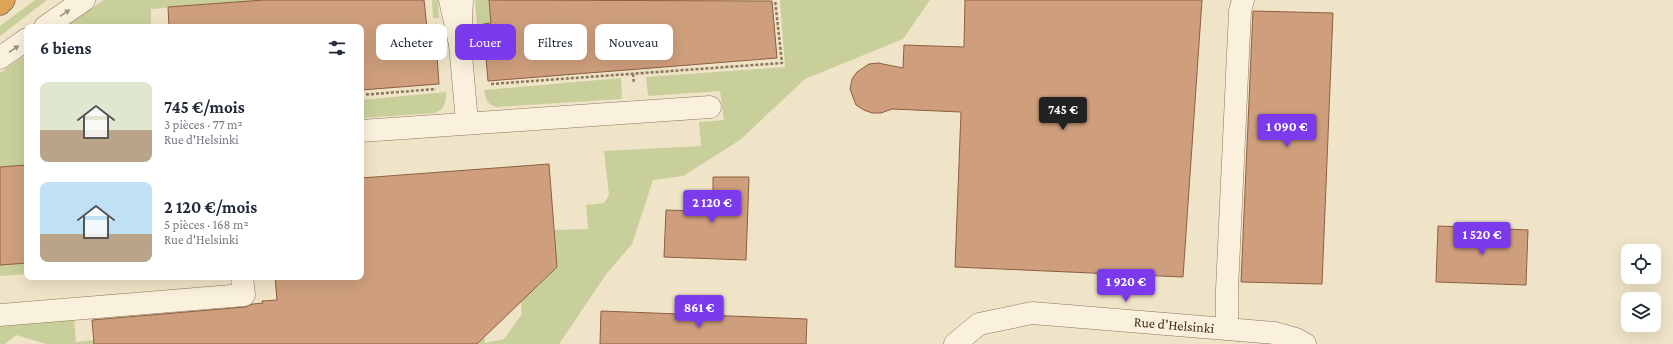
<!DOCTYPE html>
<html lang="fr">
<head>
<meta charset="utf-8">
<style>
  :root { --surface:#fff; --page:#f6f6f7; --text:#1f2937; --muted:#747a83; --accent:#7c3aed }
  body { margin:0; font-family:"Crimson Pro",serif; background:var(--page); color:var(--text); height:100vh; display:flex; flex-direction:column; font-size:15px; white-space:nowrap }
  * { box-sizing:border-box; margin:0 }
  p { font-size:13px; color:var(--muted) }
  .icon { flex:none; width:22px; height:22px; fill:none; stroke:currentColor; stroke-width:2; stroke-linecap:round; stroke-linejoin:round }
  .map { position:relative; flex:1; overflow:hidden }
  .drawer { position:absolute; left:24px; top:24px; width:340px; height:256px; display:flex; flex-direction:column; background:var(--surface); border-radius:8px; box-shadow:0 4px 16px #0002 }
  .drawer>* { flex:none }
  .guide { position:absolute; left:376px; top:24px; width:380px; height:36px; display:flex; gap:8px }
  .fabs { position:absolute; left:1621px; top:244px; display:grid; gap:8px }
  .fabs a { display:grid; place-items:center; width:40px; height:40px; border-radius:8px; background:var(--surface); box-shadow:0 4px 16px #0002; font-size:20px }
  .price { position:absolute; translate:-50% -34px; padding:0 9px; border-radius:4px; background:var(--accent); color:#fff; font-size:13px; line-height:26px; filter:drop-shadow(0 1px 2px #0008) }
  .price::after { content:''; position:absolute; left:50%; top:24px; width:12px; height:9px; margin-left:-6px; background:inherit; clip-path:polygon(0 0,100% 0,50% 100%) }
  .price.selected { background:#222; color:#fff }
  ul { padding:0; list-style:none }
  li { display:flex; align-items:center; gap:12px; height:100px; padding:0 16px }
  li span { display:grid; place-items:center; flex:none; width:112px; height:80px; border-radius:8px; color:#555 }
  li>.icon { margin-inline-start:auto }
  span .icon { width:48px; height:48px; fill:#fffc; stroke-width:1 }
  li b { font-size:17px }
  h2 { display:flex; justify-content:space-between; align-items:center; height:48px; padding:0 16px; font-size:17px }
  .tag { padding:0 14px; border-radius:8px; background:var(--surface); box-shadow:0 4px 16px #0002; font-size:14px; line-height:36px }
  .tag.selected { background:var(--accent); color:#fff }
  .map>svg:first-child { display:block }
  .green { fill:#c9cf9b }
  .building { fill:#cf9f7d; stroke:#8d5f41 }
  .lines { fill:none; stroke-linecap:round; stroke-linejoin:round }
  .minor-casing { stroke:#8d765c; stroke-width:23 }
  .highway-casing { stroke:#5b4430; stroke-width:23 }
  .path { stroke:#8d765c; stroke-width:2.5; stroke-dasharray:3 2; stroke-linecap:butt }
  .minor { stroke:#faf1dc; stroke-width:22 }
  .highway { stroke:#e0a458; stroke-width:22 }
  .oneway { fill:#9c907e }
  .labels { text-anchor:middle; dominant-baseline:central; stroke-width:3; stroke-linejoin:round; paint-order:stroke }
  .street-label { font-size:14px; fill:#3d2e20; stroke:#f7eed8 }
</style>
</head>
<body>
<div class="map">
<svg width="1673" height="344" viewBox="0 0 1673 344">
  <rect width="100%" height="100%" fill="#f0e4c8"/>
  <!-- green -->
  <g class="green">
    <polygon points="35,0 47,0 0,36 0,26"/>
    <polygon points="104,0 264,0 151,9 151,27 64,27"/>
    <polygon points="432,0 438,0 439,18 433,18"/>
    <polygon points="475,0 489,0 491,23 477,24"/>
    <polygon points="780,0 930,0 903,39 805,79 740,140 683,176 653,180 632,244 607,273 559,344 477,344 484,337 485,343 504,339 522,314 521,302 557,267 554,230 588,229 586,205 604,203 609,195 604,151 701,146 699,122 724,120 720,91 648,96 646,77 785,67"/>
    <polygon points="27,54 27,165 0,167 0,73"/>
    <path d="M 621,78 L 622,99 L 496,107 C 487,104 486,100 484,90 Z"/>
    <path d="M 446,92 C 446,103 445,108 435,113 L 361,118 L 361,100 Z"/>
    <polygon points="27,263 27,274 0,276 0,265"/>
    <polygon points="74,319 76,342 94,340 94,344 47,344 16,335 5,344 0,344 0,327 12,320"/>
  </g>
  <!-- building -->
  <g class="building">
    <polygon points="264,0 424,0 427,28 435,27 439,84 361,90 361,27 169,27 168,7"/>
    <polygon points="489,0 772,1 777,58 488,81 483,24 491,23"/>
    <polygon points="965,0 1202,0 1183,277 955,267 961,112 892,109 881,113 872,113 864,110 856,105 850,89 852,79 857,72 869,64 878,63 903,68 904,45 964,47"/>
    <polygon points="1253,11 1333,13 1322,284 1241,282"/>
    <polygon points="549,164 557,267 477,344 94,344 92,320 245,307 253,304 263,303 262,301 277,300 275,277 361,277 361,178"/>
    <polygon points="27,165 27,263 0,265 0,167"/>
    <polygon points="713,177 749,177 746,260 664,257 666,210 698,211 698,195 713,195"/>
    <polygon points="1438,226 1528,230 1526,285 1436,282"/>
    <polygon points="601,311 807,319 806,344 600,344"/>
  </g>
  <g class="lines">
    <!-- minor casing -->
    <g class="minor-casing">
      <g id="minor">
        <polyline points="450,0 460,44 462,0"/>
        <polyline points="45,27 84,0"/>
        <polyline points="460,44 467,122"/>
        <polyline points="0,58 27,39"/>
        <polyline points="361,131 710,107"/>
        <polyline points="0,315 244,295 242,277"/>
        <polyline points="1227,328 1227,289 1240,11 1243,0"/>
        <path id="s1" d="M 955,344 L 979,324 L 1032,313 L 1275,333 L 1296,339 L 1305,344"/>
      </g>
    </g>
    <!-- highway casing -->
    <g class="highway-casing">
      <polyline id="highway" points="0,4 4,0"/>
    </g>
    <!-- path -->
    <g class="path">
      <polyline points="633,74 634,84"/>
      <polyline points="491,84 782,63 775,0"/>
      <polyline points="361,95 436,89"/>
    </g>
    <!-- minor -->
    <use href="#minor" class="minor"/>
    <!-- highway -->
    <use href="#highway" class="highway"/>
  </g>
  <!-- one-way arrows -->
  <defs><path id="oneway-solid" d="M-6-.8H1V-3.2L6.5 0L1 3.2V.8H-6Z"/></defs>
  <g class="oneway">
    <use href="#oneway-solid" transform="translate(65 13) rotate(-34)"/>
    <use href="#oneway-solid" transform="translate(14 49) rotate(-34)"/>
  </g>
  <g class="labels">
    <!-- street labels -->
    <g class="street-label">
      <text stroke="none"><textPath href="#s1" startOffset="228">Rue d'Helsinki</textPath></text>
    </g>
  </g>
</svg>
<div class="fabs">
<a><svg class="icon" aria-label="locate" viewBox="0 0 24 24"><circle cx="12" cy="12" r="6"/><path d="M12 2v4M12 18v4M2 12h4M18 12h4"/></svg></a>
<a><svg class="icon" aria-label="layers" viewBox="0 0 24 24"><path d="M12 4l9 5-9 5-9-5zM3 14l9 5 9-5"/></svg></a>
</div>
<b class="price selected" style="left:1063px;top:131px">745 €</b>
<b class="price" style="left:1287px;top:148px">1 090 €</b>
<b class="price" style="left:712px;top:224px">2 120 €</b>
<b class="price" style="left:1482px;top:256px">1 520 €</b>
<b class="price" style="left:1126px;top:303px">1 920 €</b>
<b class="price" style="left:699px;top:329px">861 €</b>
<div class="guide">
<a class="tag">Acheter</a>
<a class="tag selected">Louer</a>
<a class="tag">Filtres</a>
<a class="tag">Nouveau</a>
</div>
<section class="drawer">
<h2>6 biens<svg class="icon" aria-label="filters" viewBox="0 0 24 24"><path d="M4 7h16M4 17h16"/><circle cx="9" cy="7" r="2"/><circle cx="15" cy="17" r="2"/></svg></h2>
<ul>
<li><span style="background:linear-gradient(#dfe7d0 60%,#b9a48a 0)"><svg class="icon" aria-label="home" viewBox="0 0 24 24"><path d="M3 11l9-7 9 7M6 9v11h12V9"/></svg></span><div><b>745 €/mois</b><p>3 pièces · 77 m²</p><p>Rue d'Helsinki</p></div></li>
<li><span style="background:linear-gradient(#bfe0f5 65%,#b9a48a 0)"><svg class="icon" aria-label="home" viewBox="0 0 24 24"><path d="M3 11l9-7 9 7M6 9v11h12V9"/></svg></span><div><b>2 120 €/mois</b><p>5 pièces · 168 m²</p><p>Rue d'Helsinki</p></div></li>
</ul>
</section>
</div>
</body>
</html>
